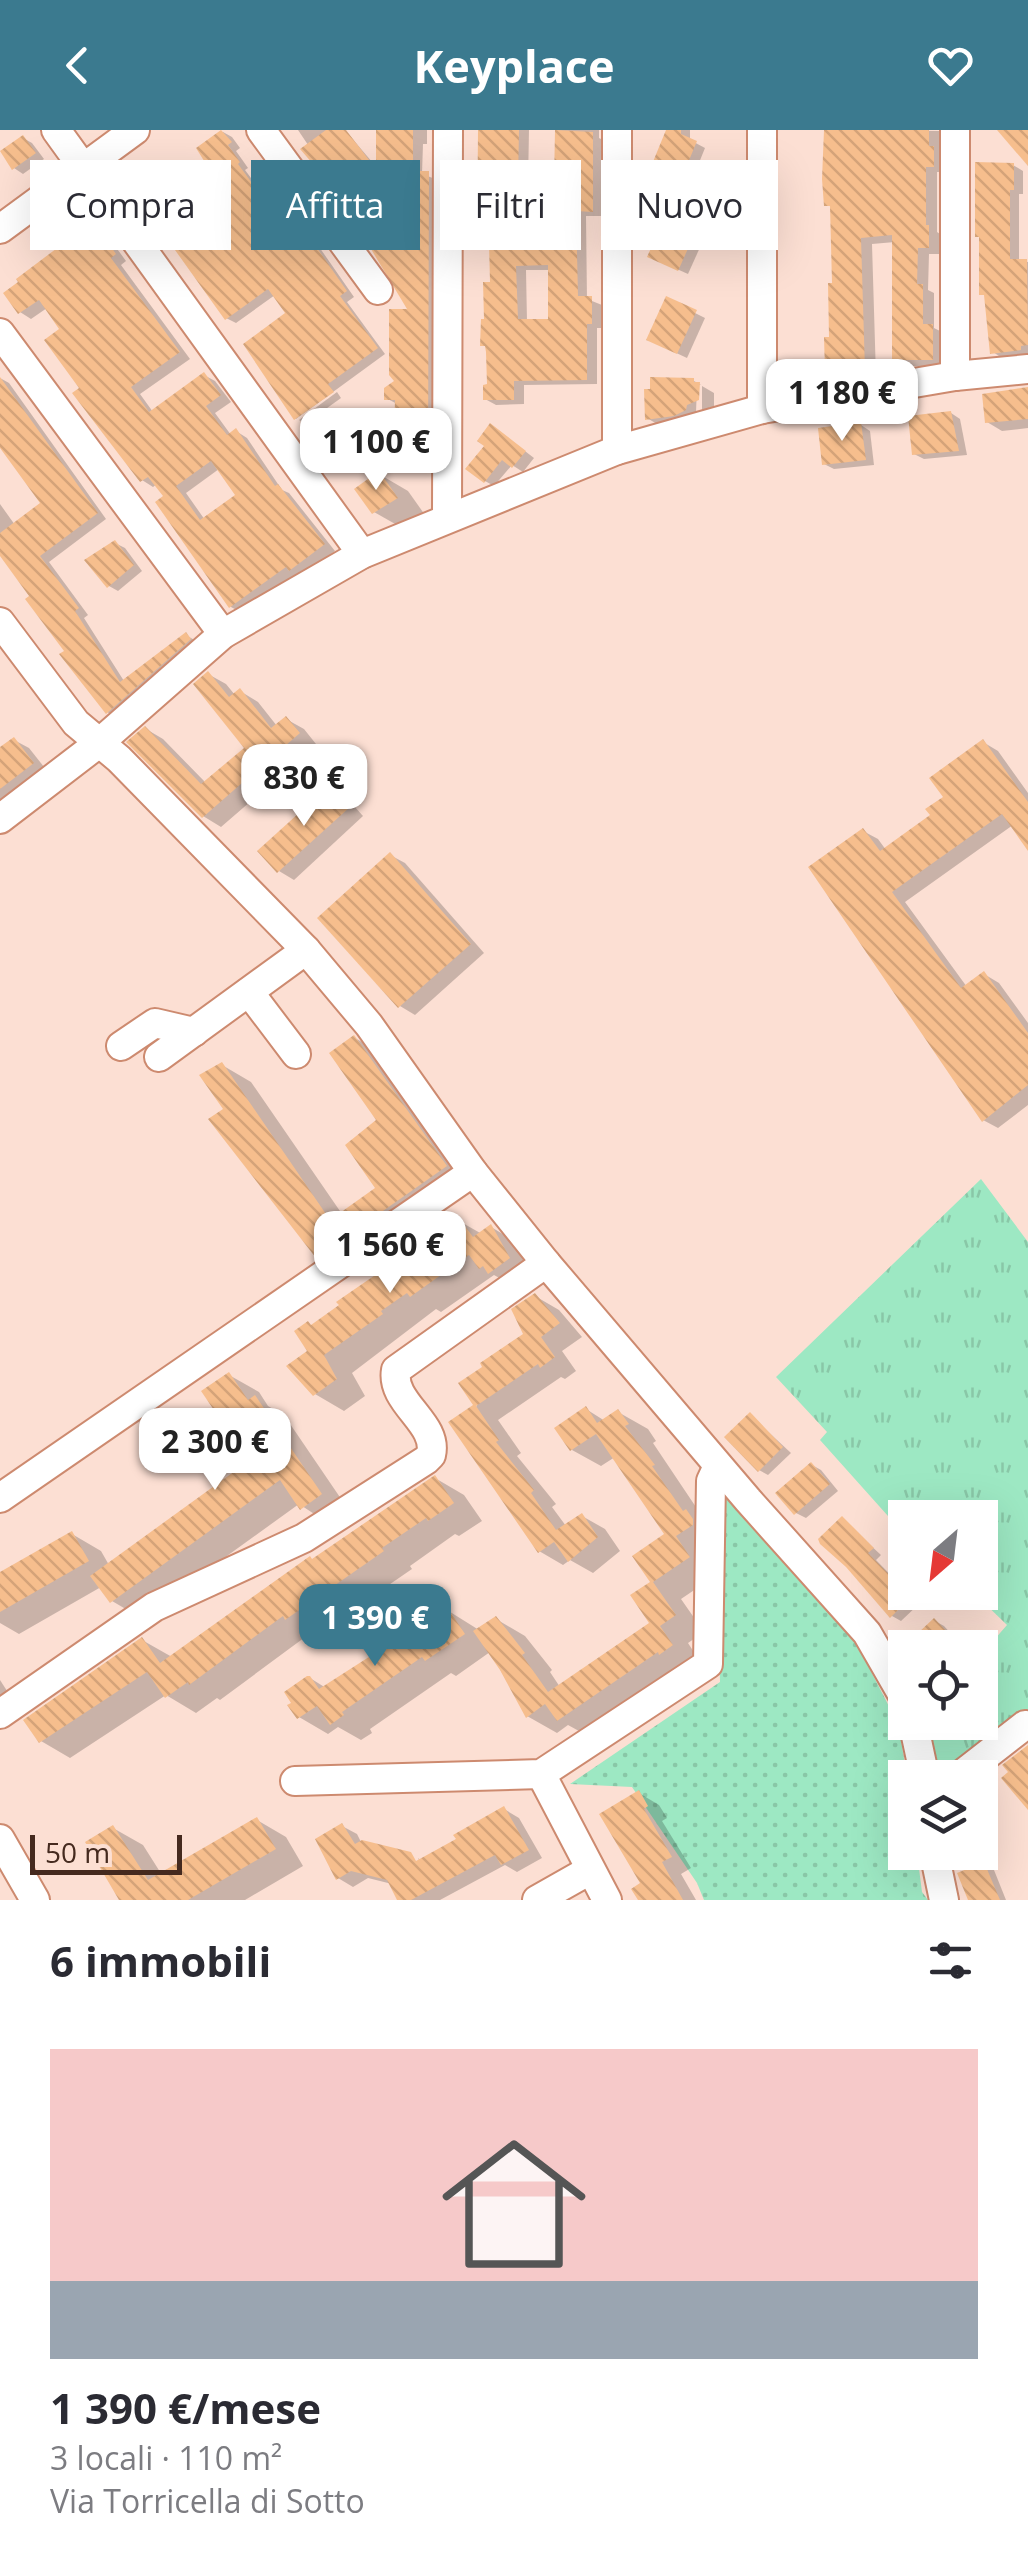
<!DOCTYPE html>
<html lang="it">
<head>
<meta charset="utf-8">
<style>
  :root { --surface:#fff; --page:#f7f7f7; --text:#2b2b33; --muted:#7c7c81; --line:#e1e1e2; --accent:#3b7a8f }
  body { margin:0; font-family:"Open Sans",sans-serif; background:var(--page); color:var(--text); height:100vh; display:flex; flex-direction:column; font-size:38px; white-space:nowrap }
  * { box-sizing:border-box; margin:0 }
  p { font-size:32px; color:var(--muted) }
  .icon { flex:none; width:55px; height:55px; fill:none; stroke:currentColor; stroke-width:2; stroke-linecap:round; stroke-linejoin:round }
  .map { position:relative; height:1770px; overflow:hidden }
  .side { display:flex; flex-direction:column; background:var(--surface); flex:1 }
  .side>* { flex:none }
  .guide { position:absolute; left:30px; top:30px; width:970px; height:90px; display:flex; gap:20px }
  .needle { width:65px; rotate:208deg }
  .tools { position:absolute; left:888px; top:1370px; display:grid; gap:20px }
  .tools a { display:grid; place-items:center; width:110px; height:110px; border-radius:0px; background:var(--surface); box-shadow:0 10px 40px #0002; font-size:50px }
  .scale { position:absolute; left:30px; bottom:25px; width:152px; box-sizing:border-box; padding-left:10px; border:5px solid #452a1f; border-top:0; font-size:28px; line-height:35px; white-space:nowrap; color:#452a1f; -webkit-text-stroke:8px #fcdfd3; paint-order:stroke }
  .price { position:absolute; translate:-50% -85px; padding:0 22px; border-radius:20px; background:#fff; color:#222; font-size:32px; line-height:65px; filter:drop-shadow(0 2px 5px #0008) }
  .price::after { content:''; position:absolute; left:50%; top:60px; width:30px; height:22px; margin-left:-15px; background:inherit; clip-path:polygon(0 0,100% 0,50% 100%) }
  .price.on { background:var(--accent); color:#fff }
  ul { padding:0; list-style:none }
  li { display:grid; align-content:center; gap:20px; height:530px; padding:0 50px }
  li+li { border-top:2px solid var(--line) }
  li span { display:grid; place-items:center; height:310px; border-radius:0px; color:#555 }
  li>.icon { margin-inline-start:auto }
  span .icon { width:180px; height:180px; fill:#fffc; stroke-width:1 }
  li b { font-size:42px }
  h2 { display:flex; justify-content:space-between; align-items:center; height:120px; padding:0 50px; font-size:42px }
  .pill { padding:0 35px; border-radius:0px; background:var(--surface); box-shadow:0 10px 40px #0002; font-size:35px; line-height:90px }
  .pill.on { background:var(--accent); color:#fff }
  header { display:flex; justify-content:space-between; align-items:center; height:130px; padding:0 50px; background:var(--accent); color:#fff; font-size:45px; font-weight:700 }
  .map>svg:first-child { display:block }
  .grass { fill:url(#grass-tufts) }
  .park { fill:url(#park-dots) }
  .shadow { fill:#0003; fill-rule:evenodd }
  .building { fill:url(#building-back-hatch); fill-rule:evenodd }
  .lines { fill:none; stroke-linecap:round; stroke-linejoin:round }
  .minor-casing { stroke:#cd8a6f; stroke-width:32 }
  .minor { stroke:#fff; stroke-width:28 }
</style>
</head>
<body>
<header><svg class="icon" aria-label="back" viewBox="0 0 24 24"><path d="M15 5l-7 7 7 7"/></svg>Keyplace<svg class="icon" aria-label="heart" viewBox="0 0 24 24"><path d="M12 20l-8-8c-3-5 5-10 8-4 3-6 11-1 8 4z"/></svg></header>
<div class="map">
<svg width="1028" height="1770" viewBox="0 0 1028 1770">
  <defs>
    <pattern id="grass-tufts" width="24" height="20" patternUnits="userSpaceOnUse" patternTransform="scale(2.5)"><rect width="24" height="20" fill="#9de8c3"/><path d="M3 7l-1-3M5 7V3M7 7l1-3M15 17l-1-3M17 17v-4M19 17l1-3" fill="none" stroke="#89c7a7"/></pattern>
    <pattern id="park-dots" width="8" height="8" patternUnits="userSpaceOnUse" patternTransform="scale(2.5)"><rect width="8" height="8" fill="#9de8c3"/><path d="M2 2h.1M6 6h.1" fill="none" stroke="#89c7a7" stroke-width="1.8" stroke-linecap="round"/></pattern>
    <pattern id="building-back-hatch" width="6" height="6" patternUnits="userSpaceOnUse" patternTransform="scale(2.5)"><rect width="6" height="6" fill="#f6be8d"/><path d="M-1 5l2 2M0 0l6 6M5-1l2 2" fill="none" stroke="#d4a379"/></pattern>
  </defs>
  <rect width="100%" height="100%" fill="#fcdfd3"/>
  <!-- grass -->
  <polygon class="grass" points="981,1049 1028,1112 1028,1591 941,1647 926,1593 980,1592 980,1526 1007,1495 974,1463 980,1462 980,1434 994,1426 980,1406 980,1388 905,1388 905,1405 820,1310 827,1302 776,1247"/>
  <!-- park -->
  <polygon class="park" points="722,1352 744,1378 739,1383 792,1442 798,1438 803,1444 798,1449 856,1514 862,1509 860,1520 897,1592 904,1590 906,1597 899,1598 907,1647 905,1722 917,1723 922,1762 928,1770 704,1770 697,1753 632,1657 570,1654 720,1552 716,1358"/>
  <!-- shadow -->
  <g class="shadow">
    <polygon points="298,0 345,0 378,39 378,0 427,0 427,14 423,14 422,44 438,50 437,336 406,336 396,330 397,274 386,268 397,251 411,181 379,116 351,78 340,72 337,58"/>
    <path d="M 480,0 L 529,0 L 527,106 L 555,106 L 557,0 L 599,0 L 599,8 L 603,10 L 603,86 L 586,86 L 587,169 L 602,175 L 602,198 L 597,198 L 597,254 L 524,255 L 524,274 L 496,275 L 485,269 L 489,257 L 488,218 L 483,215 L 492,154 L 491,118 L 479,111 ZM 526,140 L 551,140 L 551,191 L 527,191 Z"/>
    <polygon points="669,0 690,0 690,10 705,18 688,60 661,48"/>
    <polygon points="827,0 940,1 940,22 945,25 945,42 937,42 937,102 940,104 940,124 929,124 928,160 934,163 934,198 944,203 944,236 906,236 895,229 895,112 872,114 876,246 839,247 827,240 835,155 833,78 826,74"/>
    <polygon points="223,2 232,7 240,18 236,21 248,38 245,40 286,95 290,91 315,111 354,167 347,172 385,224 296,289 246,214 288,184 275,165 236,193 226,188 157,78 166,41 175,47 184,60 180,63 198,89 230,67 199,18"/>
    <polygon points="23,8 32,13 44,29 23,44 14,38"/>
    <polygon points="1013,35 1023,41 1023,64 1019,64 1019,131 1028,132 1028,225 1002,228 993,222 986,166"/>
    <path d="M 93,94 L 104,101 L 126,131 L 121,135 L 190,229 L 140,264 L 153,282 L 204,245 L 215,251 L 231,272 L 215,283 L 231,305 L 236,301 L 247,308 L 282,360 L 289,363 L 335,421 L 302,446 L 298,443 L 242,483 L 231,477 L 158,373 L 166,367 L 157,354 L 153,357 L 142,350 L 82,258 L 63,200 L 47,178 L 31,189 L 20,182 ZM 219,339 L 238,365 L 205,390 L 186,363 Z"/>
    <polygon points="697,98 706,104 688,144 659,131"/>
    <polygon points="695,183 705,188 687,228 659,215"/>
    <polygon points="0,248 9,253 106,389 49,432 88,485 84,488 124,551 186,505 196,511 118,588 107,582 0,422 0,374 15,395 44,374 0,314"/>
    <polygon points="694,251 701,255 697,255 696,283 701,283 662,297 647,288 653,262"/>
    <polygon points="702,256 714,263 714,278 709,277 709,282 702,282"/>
    <polygon points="1028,260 1028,298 1002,301 987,292"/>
    <polygon points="337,262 341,268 305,294 299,290"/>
    <polygon points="951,283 960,289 967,325 924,329 914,324"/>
    <polygon points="343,294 352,299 369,321 343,341 334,336"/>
    <polygon points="861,295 870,301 874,335 834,339 824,334"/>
    <polygon points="500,302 534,328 523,342 512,335 494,356 485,351"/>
    <polygon points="379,344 408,361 425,385 404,399 374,382"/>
    <polygon points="115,413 125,418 142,441 118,461 109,456"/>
    <polygon points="208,544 226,554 235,565 240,561 258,572 277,596 286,589 304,599 316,614 279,646 289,657 279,665 266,658 221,697 203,686 146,599 163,609 206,653 247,618"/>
    <polygon points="14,610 29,618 48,642 0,678 0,620"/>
    <polygon points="983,612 998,621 1028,663 1028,716 1013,695 905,772 967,857 984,844 999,853 1028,893 1028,975 998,998 983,990 863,701 878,709 886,720 933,686"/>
    <polygon points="330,658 345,666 363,686 294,750 279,741"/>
    <polygon points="390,725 405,733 484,823 415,885 400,876"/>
    <polygon points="355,908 384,925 475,1053 347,1143 318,1126 226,980 222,935 251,952 342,1084 379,1058 379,990"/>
    <polygon points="459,1091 482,1104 491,1097 520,1114 538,1145 519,1159 494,1145 441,1182 436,1179 352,1243 365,1266 344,1281 315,1264 311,1221 313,1197 421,1123"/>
    <polygon points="535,1166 559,1180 582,1207 562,1221 576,1241 565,1249 561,1247 498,1290 521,1323 517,1326 556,1374 552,1377 566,1396 582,1386 605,1399 620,1421 593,1443 570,1430 563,1435 539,1421 451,1293 477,1276 462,1254 526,1205"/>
    <polygon points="229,1245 259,1262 268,1276 284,1285 350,1382 331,1395 299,1374 141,1488 112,1471 101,1457 19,1504 0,1493 0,1445 72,1404 101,1421 109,1435 264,1323 251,1303 222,1287"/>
    <polygon points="586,1279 605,1291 618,1282 648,1299 656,1311 653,1313 708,1395 718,1444 681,1469 704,1502 688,1513 701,1533 588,1606 568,1595 557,1603 527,1586 490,1522 456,1546 451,1543 370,1599 372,1603 361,1610 338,1597 328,1604 299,1587 310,1548 326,1558 447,1480 479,1500 496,1489 525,1506 552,1540 550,1542 560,1557 652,1494 633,1466 653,1452 636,1426 668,1405 615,1327 601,1336 572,1320"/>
    <polygon points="750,1285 791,1323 768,1345 759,1340"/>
    <polygon points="812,1335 821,1340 838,1361 806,1388 796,1383"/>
    <polygon points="435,1348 464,1365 482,1391 459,1406 455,1404 410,1436 412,1439 316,1505 312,1502 220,1570 217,1568 196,1583 166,1565 70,1628 41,1611 142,1510 172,1527"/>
    <polygon points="842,1389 881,1425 876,1430 919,1474 901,1491 892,1486"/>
    <polygon points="935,1491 944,1496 964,1518 912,1518"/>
    <polygon points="0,1550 22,1584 0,1596"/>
    <polygon points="639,1663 659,1675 667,1688 662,1691 691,1738 681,1744 696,1770 639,1770 644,1754"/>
    <polygon points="504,1679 519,1688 542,1728 517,1742 505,1735 440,1770 400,1770 392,1754 368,1748 353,1757 338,1748 342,1696 357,1704 361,1712 410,1726 424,1741 418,1728 422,1731"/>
    <polygon points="983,1688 992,1694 994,1710 987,1711 990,1719 986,1720 1006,1770 971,1770 969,1741 962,1722 980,1722"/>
    <polygon points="257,1690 286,1707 303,1736 245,1770 122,1770 113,1698 143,1715 162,1745"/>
  </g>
  <!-- building -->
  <g class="building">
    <polygon points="221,0 232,12 228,15 240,32 238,34 282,94 290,88 317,118 347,161 340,166 378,218 328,254 334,262 294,290 243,214 285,183 268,159 225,190 170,113 149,81 154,78 139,58 165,38 176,54 172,57 195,89 226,66 196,18"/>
    <polygon points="326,0 346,0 376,39 376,0 413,0 413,41 429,41 428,332 393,331 395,270 384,270 384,258 394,251 389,245 389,179 407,179 371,119 376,115 342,71 338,74 329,61 333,57 300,19"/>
    <path d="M 478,0 L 519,0 L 517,104 L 553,104 L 555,0 L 593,2 L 593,82 L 576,81 L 578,166 L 592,166 L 592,194 L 587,194 L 587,250 L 514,251 L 514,270 L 483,270 L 483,255 L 487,254 L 486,222 L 485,216 L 480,216 L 481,189 L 484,189 L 483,152 L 490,152 L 489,113 L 477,112 ZM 548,135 L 548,189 L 518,189 L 516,136 Z"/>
    <polygon points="666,0 681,0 681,4 697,11 678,57 648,44"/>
    <polygon points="824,0 929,0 929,16 934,16 934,37 926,37 926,95 929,95 929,118 918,118 917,154 923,154 923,194 933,194 933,230 892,230 892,105 861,108 865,241 825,242 824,207 829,207 828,153 832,153 830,76 824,76 822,49"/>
    <polygon points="997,0 1028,0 1028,36"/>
    <polygon points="23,5 36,23 12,40 0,21"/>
    <polygon points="975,32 1014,33 1014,60 1010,60 1010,129 1027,129 1028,215 1021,216 1021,220 990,224 984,165 979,165 979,107 975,107"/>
    <polygon points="667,82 698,96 678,141 647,127"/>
    <path d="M 93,91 L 116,124 L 111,128 L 180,222 L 131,257 L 149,282 L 204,242 L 221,265 L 206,276 L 227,305 L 236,298 L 275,356 L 278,354 L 325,414 L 289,441 L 286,437 L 229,478 L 155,372 L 163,366 L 148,347 L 140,352 L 72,263 L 79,258 L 44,210 L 59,199 L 39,170 L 18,184 L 3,163 L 18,152 L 16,149 ZM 211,331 L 235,365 L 200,390 L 176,356 Z"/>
    <polygon points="666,166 697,180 677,224 646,210"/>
    <polygon points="0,247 98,383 40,426 79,478 75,481 120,552 186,502 191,509 106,584 59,524 64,521 25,469 29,466 0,426 0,403 40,373 0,318"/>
    <polygon points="650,247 694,248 694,252 700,252 699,270 687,275 686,280 674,286 645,290 644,259 650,259"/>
    <polygon points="1028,257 1028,289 985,293 982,264"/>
    <polygon points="951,281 959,321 912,325 908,286"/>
    <polygon points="342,291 361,314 332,338 313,314"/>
    <polygon points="861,292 866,330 822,335 818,298"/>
    <polygon points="490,293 526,321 512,338 502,330 484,353 465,339 484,316 477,311"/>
    <polygon points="379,341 398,368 372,384 354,359"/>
    <polygon points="115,410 134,435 107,458 84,430"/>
    <polygon points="208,541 229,567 240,558 271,598 286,586 300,603 263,635 273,646 259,657 250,646 202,688 126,612 145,596 201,654 244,618 193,554"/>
    <polygon points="14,607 34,633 0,659 0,617"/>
    <polygon points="983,609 1028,672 1028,721 1002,684 892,762 961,858 984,841 1028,903 1028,955 982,992 808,737 863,698 880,721 930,685 925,679 943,667 929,648"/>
    <polygon points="330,655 350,677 277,743 257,721"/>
    <polygon points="390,722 471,814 398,878 317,788"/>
    <polygon points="354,905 447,1036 316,1128 208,989 223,979 199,945 222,932 330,1090 375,1058 345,1015 376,990 329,923"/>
    <polygon points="459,1088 473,1107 491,1094 510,1128 488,1144 483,1136 479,1139 469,1125 410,1167 407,1163 381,1181 383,1184 324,1225 337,1249 313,1266 286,1236 307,1221 294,1201 308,1191 311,1195 339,1175 336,1172 416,1117 419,1121"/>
    <polygon points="535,1163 560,1193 541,1207 555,1227 540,1238 538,1234 476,1276 499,1310 496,1312 534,1360 531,1363 556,1400 582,1383 598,1407 568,1432 554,1412 538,1423 448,1292 473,1275 458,1253 482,1237 480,1233 523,1204 511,1179"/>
    <polygon points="229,1242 248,1270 255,1265 322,1364 300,1380 280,1350 110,1473 90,1446 261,1322 232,1281 220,1289 201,1261"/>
    <polygon points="586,1276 597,1293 618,1279 629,1294 625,1296 655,1335 652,1336 683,1381 686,1379 693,1389 693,1395 676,1406 690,1427 653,1452 676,1485 660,1496 673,1515 659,1525 658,1522 557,1591 545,1574 526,1588 500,1540 473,1501 496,1486 525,1523 522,1525 548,1562 649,1493 630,1465 650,1452 632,1426 664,1404 596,1304 570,1321 554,1298"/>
    <polygon points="750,1282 783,1317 758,1342 724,1307"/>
    <polygon points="811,1332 830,1354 794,1385 775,1363"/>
    <polygon points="435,1345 454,1373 428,1391 426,1388 382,1418 384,1421 285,1490 283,1486 189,1555 188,1552 165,1568 147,1542 39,1613 23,1590 142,1507 160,1533 310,1426 312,1429"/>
    <polygon points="842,1386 874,1418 868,1423 911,1467 890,1488 846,1437 820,1414 818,1409"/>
    <polygon points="72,1401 89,1431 0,1482 0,1442"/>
    <polygon points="447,1477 465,1504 425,1531 422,1527 342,1582 344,1585 330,1595 317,1576 297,1589 287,1575 291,1573 284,1562 307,1546 310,1546 319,1559"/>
    <polygon points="934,1488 962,1518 902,1518 917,1504"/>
    <polygon points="1028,1615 1028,1680 1001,1648 1008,1642 1002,1635"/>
    <polygon points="639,1660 648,1676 644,1679 672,1727 662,1732 683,1770 638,1770 631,1759 640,1753 599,1684"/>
    <polygon points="504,1676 529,1720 501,1735 495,1725 411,1770 397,1770 387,1750 351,1741 336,1750 315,1709 342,1693 355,1714 362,1710 411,1722 416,1731 456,1709 453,1705"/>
    <polygon points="257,1687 276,1719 188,1770 119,1770 85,1712 113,1695 148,1750"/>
    <polygon points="984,1732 1000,1770 968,1770 957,1743"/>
  </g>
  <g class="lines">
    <!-- minor casing -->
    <g class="minor-casing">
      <g id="minor">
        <polyline points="56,0 362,424"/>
        <polyline points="261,0 378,160"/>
        <polyline points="617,0 617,320"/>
        <polyline points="955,0 955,246"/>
        <polyline points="0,99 135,0"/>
        <polyline points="0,203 223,504"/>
        <polyline points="762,279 762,0"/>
        <polyline points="447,388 448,0"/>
        <polyline points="0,492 76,593 119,629 306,820 369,895 473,1042 546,1133 748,1370 867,1503 905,1569"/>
        <polyline points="0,689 99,613 223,504 362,424 617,320 762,279 955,246 1028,239"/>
        <polyline points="249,862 296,924"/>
        <polyline points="121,916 155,893 194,902"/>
        <polyline points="159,927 306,820"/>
        <polyline points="0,1368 473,1042"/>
        <path d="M 0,1584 L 154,1477 L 304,1408 L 426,1330 L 431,1325 C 439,1293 390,1273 396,1240 L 546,1133"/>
        <polyline points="913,1592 925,1648"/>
        <polyline points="541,1644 607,1770"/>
        <polyline points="957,1648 1025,1595"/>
        <polyline points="295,1651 541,1644 708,1534 711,1351 718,1336"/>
        <polyline points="0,1709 35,1770"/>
        <polyline points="934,1722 944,1770"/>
        <polyline points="537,1770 590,1740"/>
      </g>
    </g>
    <!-- minor -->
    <use href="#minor" class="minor"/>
  </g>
</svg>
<div class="tools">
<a><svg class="needle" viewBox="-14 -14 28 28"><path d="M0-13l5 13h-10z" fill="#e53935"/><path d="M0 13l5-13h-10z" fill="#7c7c81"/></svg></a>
<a><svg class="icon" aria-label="locate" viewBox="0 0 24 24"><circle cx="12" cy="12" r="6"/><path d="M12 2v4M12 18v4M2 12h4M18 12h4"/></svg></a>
<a><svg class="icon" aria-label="layers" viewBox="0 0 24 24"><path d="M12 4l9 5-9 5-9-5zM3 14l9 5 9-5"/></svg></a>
</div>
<div class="scale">50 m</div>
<b class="price" style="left:842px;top:314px">1 180 €</b>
<b class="price" style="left:376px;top:363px">1 100 €</b>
<b class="price" style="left:304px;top:699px">830 €</b>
<b class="price" style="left:390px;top:1166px">1 560 €</b>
<b class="price" style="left:215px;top:1363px">2 300 €</b>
<b class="price on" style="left:375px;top:1539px">1 390 €</b>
<div class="guide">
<a class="pill">Compra</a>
<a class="pill on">Affitta</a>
<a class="pill">Filtri</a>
<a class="pill">Nuovo</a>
</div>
</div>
<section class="side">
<h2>6 immobili<svg class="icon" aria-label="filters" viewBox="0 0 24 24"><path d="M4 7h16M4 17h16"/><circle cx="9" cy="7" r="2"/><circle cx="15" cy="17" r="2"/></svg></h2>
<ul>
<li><span style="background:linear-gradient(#f6c9c9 75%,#9aa5b1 0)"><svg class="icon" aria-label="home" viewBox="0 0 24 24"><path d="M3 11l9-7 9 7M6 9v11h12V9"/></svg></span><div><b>1 390 €/mese</b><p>3 locali · 110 m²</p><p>Via Torricella di Sotto</p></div></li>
</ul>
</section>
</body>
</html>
